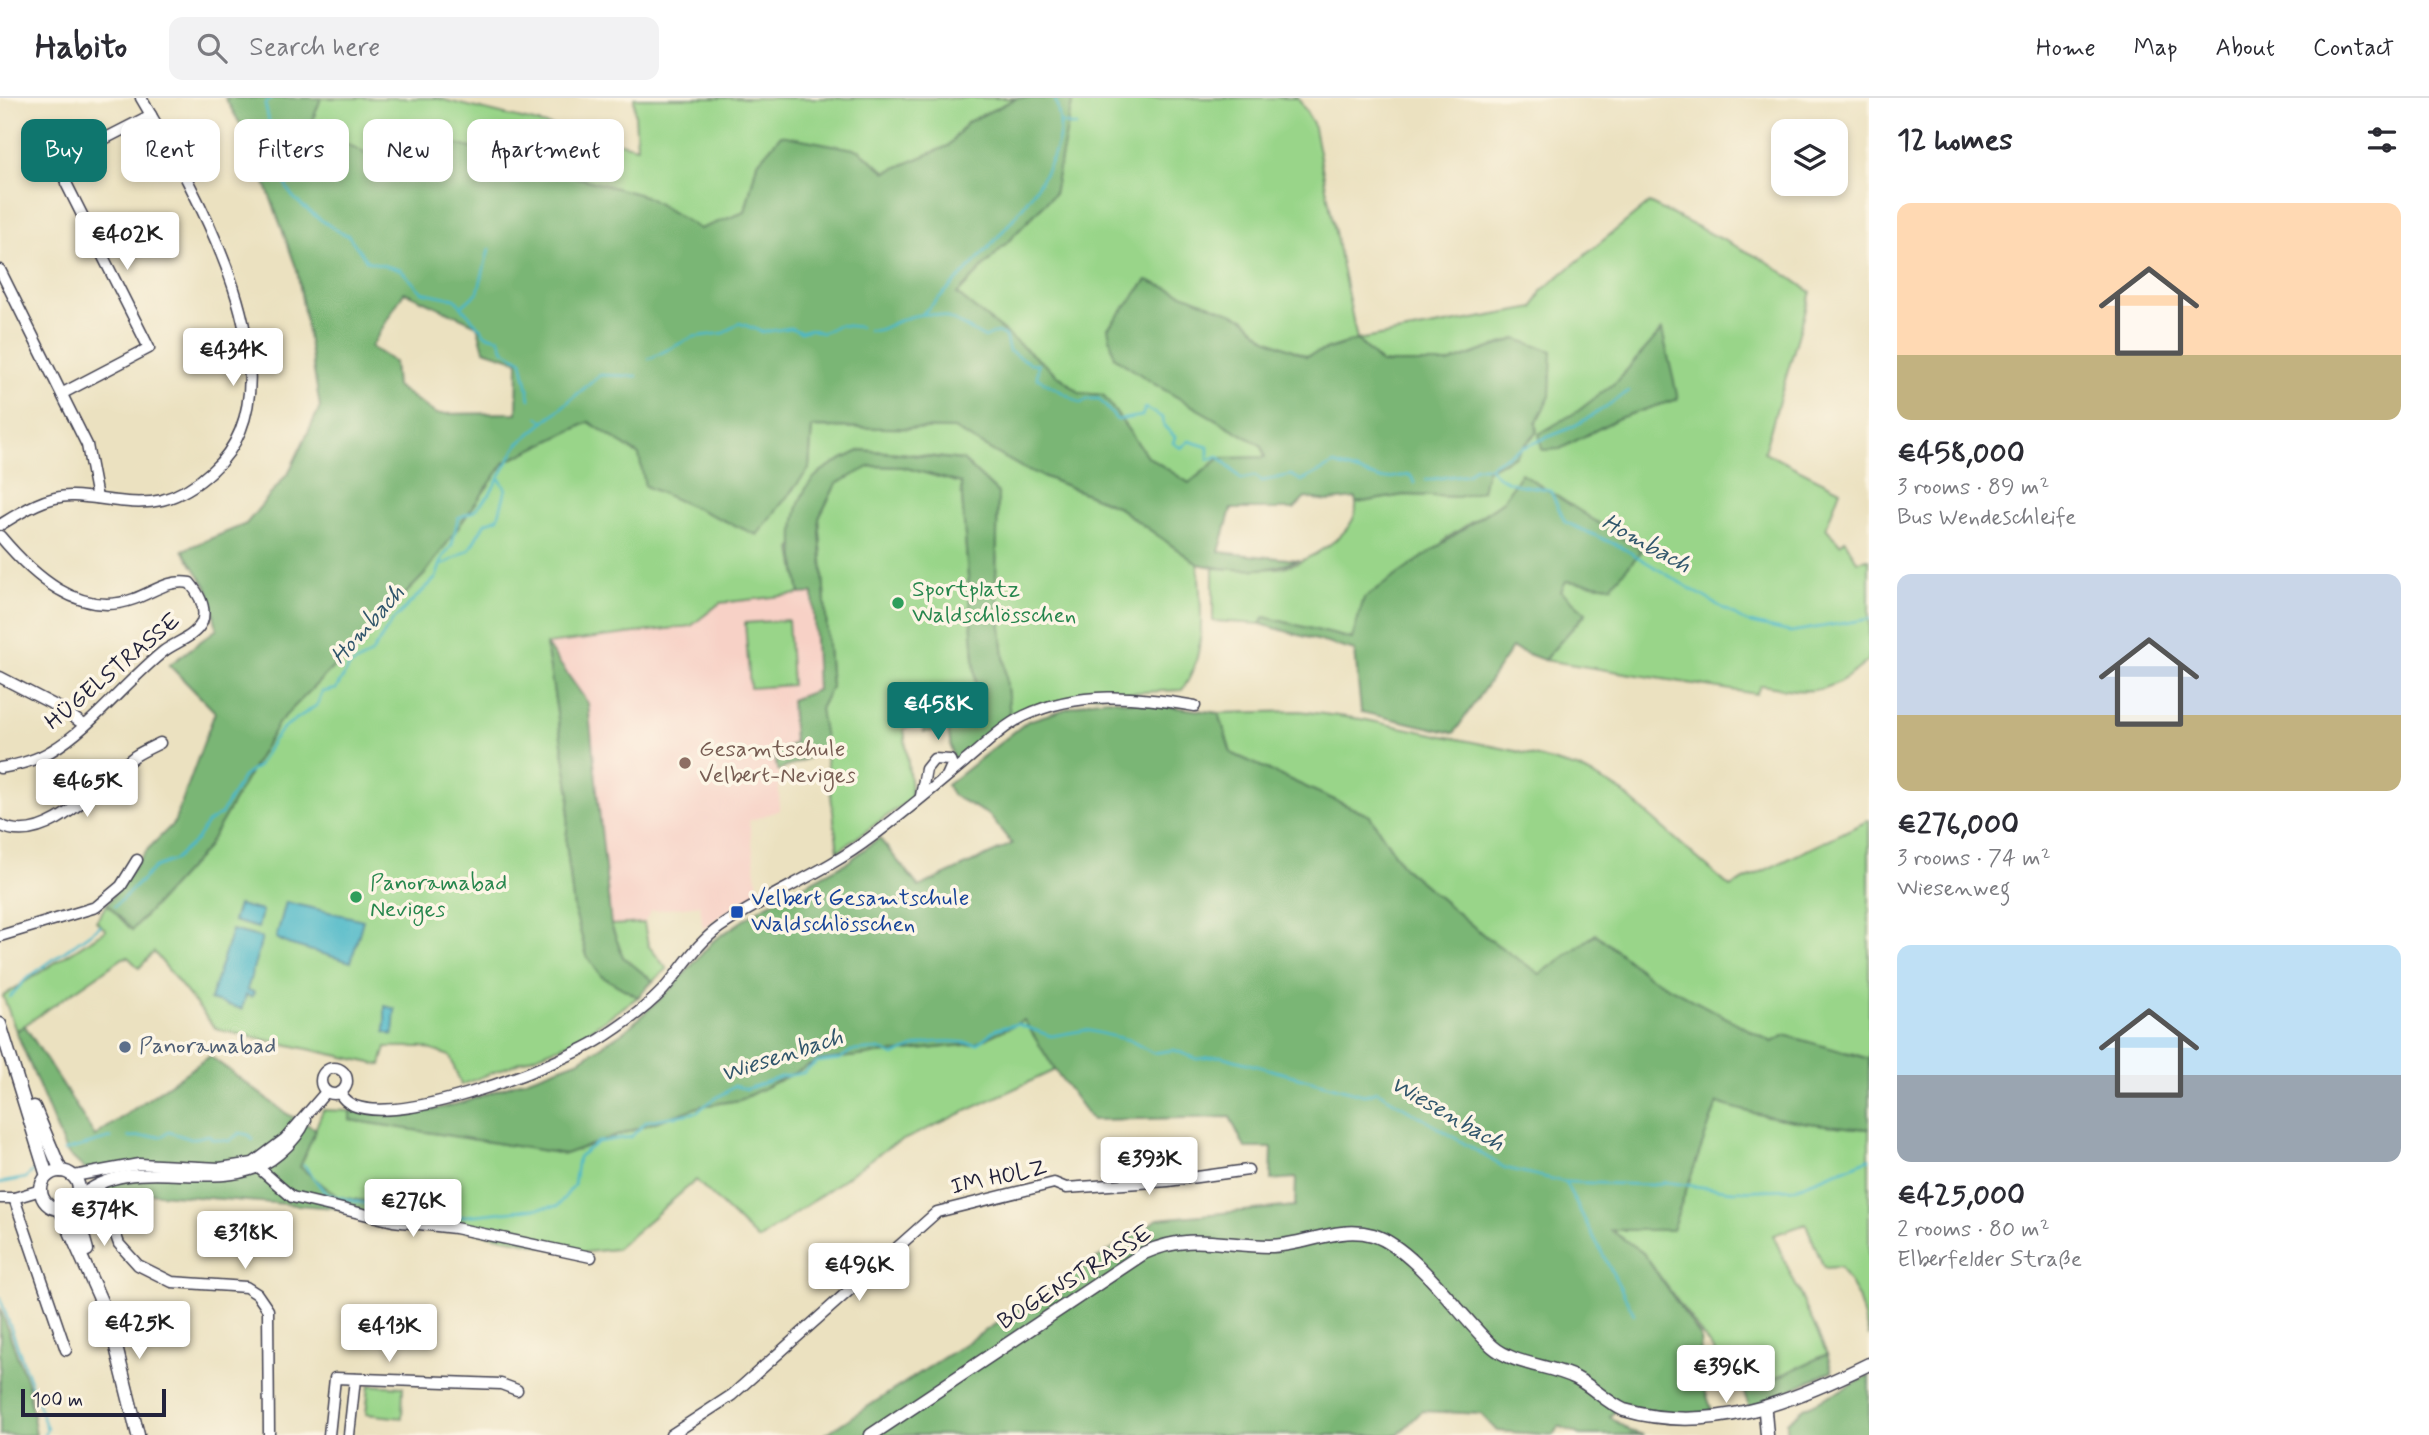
<!DOCTYPE html>
<html lang="en">
<head>
<meta charset="utf-8">
<style>
  :root { --surface:#fff; --page:#f2f2f3; --text:#2b2b33; --muted:#7c7c81; --line:#e1e1e2; --accent:#0f766e }
  body { margin:0; font-family:Mynerve,sans-serif; background:var(--page); color:var(--text); height:100vh; display:flex; flex-direction:column; font-size:26px; white-space:nowrap }
  * { box-sizing:border-box; margin:0 }
  p { font-size:23px; color:var(--muted) }
  .icon { flex:none; width:38px; height:38px; fill:none; stroke:currentColor; stroke-width:2; stroke-linecap:round; stroke-linejoin:round }
  .map { position:relative; flex:1; overflow:hidden }
  .details { display:flex; flex-direction:column; background:var(--surface); width:560px }
  .details>* { flex:none }
  .guide { position:absolute; left:21px; top:21px; width:665px; height:63px; display:flex; gap:14px }
  .tools { position:absolute; left:1771px; top:21px; display:grid; gap:14px }
  .tools a { display:grid; place-items:center; width:77px; height:77px; border-radius:14px; background:var(--surface); box-shadow:0 4px 10px #0003; font-size:35px }
  .scale { position:absolute; left:21px; bottom:18px; width:145px; box-sizing:border-box; padding-left:7px; border:4px solid #22223b; border-top:0; font-size:19px; line-height:24px; white-space:nowrap; color:#22223b; -webkit-text-stroke:5px #fcf5e5; paint-order:stroke }
  .price { position:absolute; translate:-50% -60px; padding:0 16px; border-radius:7px; background:#fff; color:#222; font-size:23px; line-height:46px; filter:drop-shadow(0 2px 4px #0008) }
  .price::after { content:''; position:absolute; left:50%; top:42px; width:21px; height:16px; margin-left:-10px; background:inherit; clip-path:polygon(0 0,100% 0,50% 100%) }
  .price.active { background:var(--accent); color:#fff }
  ul { padding:0; list-style:none }
  li { display:grid; align-content:center; gap:14px; height:371px; padding:0 28px }
  li span { display:grid; place-items:center; height:217px; border-radius:14px; color:#555 }
  li>.icon { margin-inline-start:auto }
  span .icon { width:126px; height:126px; fill:#fffc; stroke-width:1 }
  li b { font-size:30px }
  h2 { display:flex; justify-content:space-between; align-items:center; height:84px; padding:0 28px; font-size:30px }
  .pill { padding:0 24px; border-radius:14px; background:var(--surface); box-shadow:0 4px 10px #0003; font-size:24px; line-height:63px }
  .pill.active { background:var(--accent); color:#fff }
  header { display:flex; align-items:center; gap:42px; box-sizing:border-box; height:98px; padding:0 35px; background:var(--surface); border-bottom:2px solid var(--line) }
  header strong { font-size:33px }
  nav { display:flex; gap:38px; margin-inline-start:auto; font-size:24px }
  .search { width:490px; height:63px; background:var(--page); display:flex; align-items:center; gap:18px; box-sizing:border-box; padding:0 24px; border-radius:14px; color:var(--muted); font-size:26px }
  main { display:flex; flex:1; min-height:0 }
  .map>svg:first-child { display:block }
  .built { fill:#f7d1c6 }
  .green { fill:#99d589; stroke:#5e7c62; stroke-width:2 }
  .forest { fill:#7ab675; stroke:#4e6c58; stroke-width:2; fill-rule:evenodd }
  .water { fill:#4cb8c8; stroke:#376d82; stroke-width:2 }
  .lines { fill:none; stroke-linecap:round; stroke-linejoin:round }
  .stream { stroke:#4cb8c8; stroke-width:2.5 }
  .minor-casing { stroke:#403f4f; stroke-width:13 }
  .major-casing { stroke:#403f4f; stroke-width:15 }
  .minor { stroke:#fff; stroke-width:10 }
  .major { stroke:#fff; stroke-width:12 }
  .leisure-dot { fill:#2e9e5b; stroke:#fcf5e5; stroke-width:2.5 }
  .education-dot { fill:#8d6e63; stroke:#fcf5e5; stroke-width:2.5 }
  .transit-dot { fill:#1a4fb4; stroke:#fcf5e5; stroke-width:2.5 }
  .service-dot { fill:#5c6f8a; stroke:#fcf5e5; stroke-width:2.5 }
  .labels { text-anchor:middle; dominant-baseline:central; stroke-width:7; stroke-linejoin:round; paint-order:stroke }
  .leisure-label { font-size:23px; fill:#27864d; stroke:#fcf5e5; text-anchor:start }
  .street-label { font-size:23px; fill:#22223b; stroke:#fcf5e5 }
  .education-label { font-size:23px; fill:#785e54; stroke:#fcf5e5; text-anchor:start }
  .transit-label { font-size:23px; fill:#164399; stroke:#fcf5e5; text-anchor:start }
  .service-label { font-size:23px; fill:#4e5e75; stroke:#fcf5e5; text-anchor:start }
  .water-label { font-size:24px; font-style:italic; fill:#31566c; stroke:#fcf5e5 }
</style>
</head>
<body>
<header>
<strong>Habito</strong>
<div class="search"><svg class="icon" aria-label="search" viewBox="0 0 24 24"><circle cx="10" cy="10" r="6"/><path d="M15 15l6 6"/></svg>Search here</div>
<nav><a>Home</a><a>Map</a><a>About</a><a>Contact</a></nav>
</header>
<main>
<div class="map">
<svg width="1869" height="1337" viewBox="0 0 1869 1337">
  <rect width="100%" height="100%" fill="#fcf5e5"/>
  <filter id="ink" filterUnits="userSpaceOnUse"><feTurbulence type="fractalNoise" baseFrequency=".0143" numOctaves="2"/><feDisplacementMap in="SourceGraphic" scale="14" xChannelSelector="R" yChannelSelector="G"/><feConvolveMatrix kernelMatrix="1 2 1 2 8 2 1 2 1" color-interpolation-filters="sRGB"/></filter>
  <filter id="wash" filterUnits="userSpaceOnUse"><feTurbulence type="fractalNoise" baseFrequency=".00686" numOctaves="4" result="noise"/><feDisplacementMap in="SourceGraphic" scale="28" xChannelSelector="R" yChannelSelector="G"/><feGaussianBlur stdDeviation="1.57" result="paint"/><feColorMatrix in="noise" values="0 0 0 0 0 0 0 0 0 0 0 0 0 0 0 0 0 1.4 0 .05"/><feComposite in="paint" operator="in"/></filter>
  <g filter="url(#wash)">
    <rect width="100%" height="100%" fill="#ebe1c0"/>
    <!-- built -->
    <polygon class="built" points="813,495 817,592 794,645 773,656 778,673 780,712 749,723 759,798 724,815 703,831 700,807 651,813 644,825 611,827 588,605 546,546 691,528 720,505"/>
    <!-- green -->
    <g class="green">
      <polygon points="321,0 436,0 637,49 634,0 1017,0 968,24 948,48 886,74 859,52 757,65 745,114 700,131 644,98 368,56 310,29"/>
      <path d="M 1073,0 L 1298,0 L 1313,25 L 1357,242 L 1534,210 L 1541,193 L 1649,105 L 1768,164 L 1811,194 L 1764,354 L 1840,392 L 1826,430 L 1840,446 L 1845,442 L 1857,463 L 1869,461 L 1869,562 C 1827,598 1813,596 1761,587 L 1756,596 L 1544,562 L 1586,515 L 1560,493 L 1566,483 L 1611,488 L 1502,404 L 1447,440 L 1353,541 L 1265,520 L 1260,526 L 1213,523 L 1213,470 C 1234,470 1257,472 1278,470 C 1305,466 1359,436 1356,405 L 1404,397 L 1458,399 L 1487,372 L 1515,358 L 1550,298 L 1515,241 L 1448,265 L 1381,265 L 1357,242 L 1307,258 L 1266,241 L 1244,220 L 1114,259 L 1156,287 L 1262,348 L 1265,360 L 1220,360 L 1189,385 L 1147,358 L 1103,297 L 1080,295 L 957,196 L 1054,96 Z"/>
      <path d="M 589,324 L 639,357 L 809,371 L 812,329 L 954,331 L 1023,370 L 1116,408 L 1198,466 C 1201,508 1208,557 1182,592 L 1085,597 L 1010,618 L 996,481 L 998,395 L 963,362 L 902,355 L 862,352 L 818,376 L 792,451 L 800,496 L 720,505 L 691,528 L 546,546 L 570,696 L 566,744 L 574,811 L 587,858 L 601,878 L 638,899 L 574,943 L 461,987 L 450,958 L 423,949 L 386,949 L 381,967 L 216,931 L 154,854 L 139,870 L 128,859 L 123,860 L 16,933 L 3,898 L 106,832 L 96,823 L 107,806 L 132,832 L 206,751 L 279,624 L 424,477 L 505,364 Z"/>
      <path d="M 870,368 L 903,369 L 961,385 L 977,601 C 946,608 934,626 904,631 L 912,700 L 838,753 L 820,611 L 831,589 L 819,420 L 836,386 Z"/>
      <polygon points="788,522 792,587 750,590 745,525"/>
      <polygon points="1300,613 1361,621 1516,653 1580,671 1620,692 1730,789 1869,722 1869,961 1851,955 1772,945 1648,878 1596,836 1540,877 1486,839 1403,769 1370,718 1231,655 1219,615"/>
      <polygon points="644,825 648,847 667,871 653,883 623,859 611,827"/>
      <polygon points="1024,922 1055,972 890,1048 758,1142 696,1082 616,1151 578,1155 426,1124 434,1113 338,1099 300,1069 323,1012 350,1013 350,1022 565,1056 701,1008 740,1002 820,962 974,946"/>
      <path d="M 1717,1005 C 1767,1021 1817,1027 1869,1031 L 1869,1239 L 1858,1199 L 1840,1169 L 1824,1170 L 1806,1126 L 1773,1137 L 1827,1256 L 1744,1295 L 1643,1155 L 1609,1132 L 1672,1131 Z"/>
      <polygon points="369,1287 403,1289 402,1320 366,1316"/>
    </g>
    <!-- forest -->
    <g class="forest">
      <path d="M 225,0 L 321,0 L 310,29 L 368,56 L 413,34 L 645,98 L 700,131 L 745,114 L 757,65 L 781,37 L 859,52 L 886,74 L 948,48 L 968,24 L 1017,0 L 1073,0 L 1054,96 L 957,196 L 1080,295 L 1103,297 L 1147,358 L 1189,385 L 1220,360 L 1265,359 L 1262,348 L 1156,287 L 1114,259 L 1108,230 L 1147,182 L 1244,220 L 1266,241 L 1306,258 L 1357,242 L 1381,265 L 1448,265 L 1516,241 L 1552,253 L 1550,298 L 1536,325 L 1537,334 L 1515,358 L 1487,372 L 1482,393 L 1458,399 L 1404,397 L 1356,405 L 1355,400 L 1329,403 L 1305,400 L 1294,411 L 1231,411 L 1219,454 L 1297,462 C 1270,475 1228,473 1198,466 L 1116,408 L 1023,370 L 954,331 L 812,329 L 809,371 L 757,437 L 645,388 L 639,357 L 589,324 L 505,364 L 424,477 L 279,624 L 206,751 L 132,832 L 107,806 L 147,752 L 174,725 L 215,614 L 169,567 L 217,531 L 209,493 L 183,452 L 246,426 L 289,374 L 320,309 L 297,172 L 249,41 ZM 404,194 L 477,227 L 484,252 L 518,263 L 517,315 L 436,316 L 396,288 L 394,264 L 371,249 Z"/>
      <polygon points="1662,232 1678,301 1619,320 1560,351 1542,352 1539,336 1578,313 1617,283"/>
      <path d="M 861,352 L 963,362 L 998,395 L 996,481 L 1010,618 L 954,666 L 948,632 L 924,634 L 922,628 L 956,606 L 977,601 L 961,385 L 903,369 L 871,368 L 836,386 L 819,420 L 831,589 L 820,611 L 827,652 L 778,673 L 773,656 L 794,645 L 791,602 L 817,592 L 813,495 L 800,496 C 793,457 785,406 818,376 C 829,366 848,359 861,352 Z"/>
      <polygon points="1521,375 1642,453 1611,488 1566,483 1561,493 1586,515 1544,562 1512,550 1454,635 1361,614 1355,553 1260,526 1265,519 1352,541 1364,500 1502,404"/>
      <polygon points="546,546 588,605 611,827 623,859 653,883 638,899 601,878 587,858 574,811 566,744 570,696"/>
      <path d="M 1109,601 L 1219,615 L 1231,655 L 1370,718 L 1403,769 L 1486,839 L 1540,876 L 1596,836 L 1648,878 L 1772,944 L 1785,937 L 1869,961 L 1869,1031 C 1817,1027 1767,1021 1717,1005 L 1672,1132 L 1611,1132 L 1643,1155 L 1700,1238 L 1702,1284 L 1714,1318 L 1646,1314 L 1622,1305 L 1610,1319 L 1630,1333 L 1644,1337 L 1580,1337 L 1559,1328 L 1553,1337 L 1497,1333 L 1481,1316 L 1422,1313 L 1398,1337 L 824,1337 L 1158,1121 L 1295,1108 L 1296,1080 L 1271,1082 L 1272,1050 L 1245,1050 L 1230,1019 L 1092,1022 L 1055,972 L 1024,922 L 974,946 L 820,962 L 740,1002 L 701,1008 L 565,1056 L 350,1022 L 350,1013 L 412,1017 L 465,1004 L 580,962 L 626,932 L 672,890 L 713,843 L 761,810 L 848,764 L 879,740 L 919,789 L 1012,746 L 989,717 L 952,697 L 947,687 L 1028,623 L 1091,603 Z"/>
      <polygon points="25,928 95,1038 210,958 287,1016 316,1031 300,1069 338,1099 435,1113 426,1124 335,1110 108,1092 66,1054 16,933"/>
      <polygon points="0,1210 28,1287 36,1337 0,1337"/>
      <polygon points="1827,1256 1832,1273 1750,1310 1744,1295"/>
      <polygon points="1869,1278 1869,1337 1787,1337 1787,1324 1804,1310"/>
    </g>
    <!-- water -->
    <g class="water">
      <polygon points="286,804 363,822 351,864 288,846 276,840"/>
      <polygon points="238,807 262,813 258,830 233,823"/>
      <polygon points="232,832 262,840 247,892 254,894 252,899 246,897 242,911 210,902"/>
      <polygon points="385,908 395,911 393,937 385,934"/>
    </g>
    <g class="lines">
      <!-- stream -->
      <g class="stream">
        <polyline points="271,0 265,6 275,49"/>
        <polyline points="1060,25 1076,28"/>
        <path d="M 279,63 C 282,73 284,87 290,95 C 297,106 337,135 348,137 L 367,163 L 401,172 L 422,194 L 455,201 L 486,237 L 499,240 L 504,252 L 522,263 L 530,301"/>
        <polyline points="461,209 478,194 489,151"/>
        <path d="M 922,216 C 962,179 1062,83 1060,27 C 1060,18 1057,9 1055,0"/>
        <path d="M 869,232 C 880,234 884,229 894,225 C 935,206 949,220 985,240 L 997,234 L 1005,238 L 1009,253 L 1030,265 L 1038,266 L 1037,280 L 1081,305 L 1087,301 L 1099,301 L 1117,322 L 1142,318 L 1145,310 L 1163,320 L 1164,328 L 1175,339 L 1173,345 L 1181,350 L 1189,343 L 1208,349 L 1208,362 L 1218,358 L 1241,381 L 1255,378 L 1262,383 L 1291,377 L 1302,383 L 1334,366 L 1381,381 L 1410,377 L 1415,385"/>
        <polyline points="649,261 693,239 724,235 739,225 763,234 790,230 801,234 810,231 822,235 838,227 860,229"/>
        <polyline points="538,319 545,324"/>
        <path d="M 1489,369 C 1511,353 1538,343 1563,333 C 1587,323 1608,307 1629,293"/>
        <path d="M 1426,382 L 1468,376 L 1475,369 L 1489,369 C 1508,391 1524,386 1550,392 L 1565,424 L 1621,449 L 1746,524 L 1790,534 L 1869,521"/>
        <polyline points="443,467 469,452 485,425 498,420 506,391 499,380"/>
        <polyline points="115,808 155,769 174,762 196,742 207,725 221,716 243,679 258,668 273,642 283,630 317,607 322,594 336,591 349,569 371,556 393,522 436,480 443,459 452,447 458,420 474,413 489,397 518,346 600,277 637,278"/>
        <polyline points="10,899 26,881 100,828"/>
        <polyline points="129,1039 162,1038 169,1034 191,1041 209,1037 212,1041 229,1043 240,1035 249,1037 253,1042"/>
        <polyline points="64,1053 111,1040"/>
        <path d="M 304,1067 L 326,1096 L 387,1111 L 447,1120 L 558,1108 L 574,1087 L 578,1059 L 598,1044 L 631,1039 L 647,1023 L 698,1014 C 709,1001 722,999 734,988 L 747,991 L 780,979 L 803,975 L 817,964 L 840,961 L 851,953 L 880,951 L 894,958 C 922,942 946,941 977,946 L 996,931 L 1017,926 L 1051,938 L 1086,932 L 1129,942 L 1153,955 L 1174,952 L 1197,961 L 1220,958 L 1364,997 L 1377,993 L 1505,1070 L 1565,1084 L 1634,1216"/>
        <polyline points="1565,1084 1653,1087 1665,1084 1732,1093 1793,1091 1869,1061"/>
        <polyline points="0,1085 26,1080 36,1070"/>
        <polyline points="0,1200 47,1331 44,1337"/>
      </g>
    </g>
  </g>
  <g filter="url(#ink)">
    <g class="lines">
      <!-- minor casing -->
      <g class="minor-casing">
        <g id="minor">
          <polyline points="0,172 87,347 97,400"/>
          <polyline points="63,295 149,250 66,85 66,64 71,58 151,17"/>
          <path d="M 0,427 C 21,414 47,397 73,398 C 102,399 132,409 162,402 C 181,397 198,386 212,373 C 310,285 192,87 141,0"/>
          <path d="M 0,438 C 32,476 79,521 134,501 C 154,494 168,481 190,485 C 199,496 207,510 202,524 C 195,539 176,544 164,553 C 127,582 90,631 51,653 C 35,663 18,667 0,670"/>
          <polyline points="0,579 60,610 83,626"/>
          <polyline points="921,698 926,671 934,661 950,662 952,667 948,676"/>
          <path d="M 0,727 C 46,752 103,682 135,658 C 143,653 152,649 160,645"/>
          <polyline points="0,838 96,809 121,788 137,762"/>
          <circle cx="334" cy="983" r="13"/>
          <path d="M 340,995 C 364,1047 570,963 605,938 C 625,925 647,909 663,892 C 682,871 696,846 720,829 C 768,796 824,775 870,740 C 904,715 937,687 969,660 C 986,646 1003,628 1024,618 C 1079,592 1137,598 1195,608"/>
          <polyline points="253,1065 292,1099 393,1123 455,1130 591,1159"/>
          <polyline points="74,1078 139,1066 220,1070 253,1065 285,1041 326,994"/>
          <polyline points="98,1087 119,1146 138,1167 172,1184 246,1189 257,1196 268,1212 269,1337"/>
          <polyline points="0,1100 14,1100 41,1092"/>
          <polyline points="14,1100 66,1252"/>
          <path d="M 78,1100 C 136,1048 222,1105 279,1056 C 291,1046 300,1036 306,1022"/>
          <polyline points="329,1337 335,1280 501,1286 517,1292"/>
          <polyline points="349,1337 355,1281"/>
          <polyline points="671,1337 732,1297 937,1114 1054,1085 1066,1090 1168,1083 1248,1072"/>
        </g>
      </g>
      <!-- major casing -->
      <g class="major-casing">
        <g id="major">
          <polyline points="0,926 47,1078"/>
          <polyline points="34,1009 61,1073"/>
          <circle cx="60" cy="1092" r="19"/>
          <polyline points="74,1106 87,1152"/>
          <polyline points="60,1111 109,1221 138,1337"/>
          <polyline points="1765,1314 1767,1337"/>
          <path d="M 871,1337 L 1144,1155 C 1190,1134 1222,1148 1269,1148 C 1304,1148 1338,1127 1373,1137 C 1414,1150 1460,1218 1492,1248 C 1513,1267 1551,1267 1576,1280 C 1593,1289 1606,1304 1624,1312 C 1710,1337 1792,1304 1869,1266"/>
        </g>
      </g>
      <!-- minor -->
      <use href="#minor" class="minor"/>
      <!-- major -->
      <use href="#major" class="major"/>
    </g>
  </g>
  <!-- markers -->
  <g class="leisure-dot">
    <circle cx="898" cy="505" r="7"/>
    <circle cx="356" cy="799" r="7"/>
  </g>
  <circle class="education-dot" cx="685" cy="665" r="7"/>
  <rect class="transit-dot" x="730" y="807" width="14" height="14" rx="3.5"/>
  <circle class="service-dot" cx="125" cy="949" r="7"/>
  <g class="labels">
    <!-- leisure labels -->
    <g class="leisure-label">
      <text x="912" y="492">Sportplatz<tspan x="912" dy="26">Waldschlösschen</tspan></text>
      <text x="370" y="786">Panoramabad<tspan x="370" dy="26">Neviges</tspan></text>
    </g>
    <!-- street labels -->
    <g class="street-label">
      <text transform="translate(113 574) rotate(-40)">HÜGELSTRASSE</text>
      <text transform="translate(999 1080) rotate(-12)">IM HOLZ</text>
      <text transform="translate(1075 1180) rotate(-32)">BOGENSTRASSE</text>
    </g>
    <!-- education labels -->
    <g class="education-label">
      <text x="699" y="652">Gesamtschule<tspan x="699" dy="26">Velbert-Neviges</tspan></text>
    </g>
    <!-- transit labels -->
    <g class="transit-label">
      <text x="751" y="801">Velbert Gesamtschule<tspan x="751" dy="26">Waldschlösschen</tspan></text>
    </g>
    <!-- service labels -->
    <g class="service-label">
      <text x="139" y="949">Panoramabad</text>
    </g>
    <!-- water labels -->
    <g class="water-label">
      <text transform="translate(1646 446) rotate(29)">Hombach</text>
      <text transform="translate(368 527) rotate(-48)">Hombach</text>
      <text transform="translate(782 958) rotate(-18)">Wiesenbach</text>
      <text transform="translate(1447 1016) rotate(30)">Wiesenbach</text>
    </g>
  </g>
</svg>
<div class="tools">
<a><svg class="icon" aria-label="layers" viewBox="0 0 24 24"><path d="M12 4l9 5-9 5-9-5zM3 14l9 5 9-5"/></svg></a>
</div>
<div class="scale">100 m</div>
<b class="price" style="left:127px;top:174px">€402K</b>
<b class="price" style="left:233px;top:290px">€434K</b>
<b class="price active" style="left:938px;top:644px">€458K</b>
<b class="price" style="left:87px;top:721px">€465K</b>
<b class="price" style="left:1149px;top:1099px">€393K</b>
<b class="price" style="left:413px;top:1141px">€276K</b>
<b class="price" style="left:104px;top:1150px">€374K</b>
<b class="price" style="left:245px;top:1173px">€318K</b>
<b class="price" style="left:859px;top:1205px">€496K</b>
<b class="price" style="left:139px;top:1263px">€425K</b>
<b class="price" style="left:389px;top:1266px">€413K</b>
<b class="price" style="left:1726px;top:1307px">€396K</b>
<div class="guide">
<a class="pill active">Buy</a>
<a class="pill">Rent</a>
<a class="pill">Filters</a>
<a class="pill">New</a>
<a class="pill">Apartment</a>
</div>
</div>
<section class="details">
<h2>12 homes<svg class="icon" aria-label="filters" viewBox="0 0 24 24"><path d="M4 7h16M4 17h16"/><circle cx="9" cy="7" r="2"/><circle cx="15" cy="17" r="2"/></svg></h2>
<ul>
<li><span style="background:linear-gradient(#ffd9b3 70%,#c2b280 0)"><svg class="icon" aria-label="home" viewBox="0 0 24 24"><path d="M3 11l9-7 9 7M6 9v11h12V9"/></svg></span><div><b>€458,000</b><p>3 rooms · 89 m²</p><p>Bus Wendeschleife</p></div></li>
<li><span style="background:linear-gradient(#c9d6e8 65%,#c2b280 0)"><svg class="icon" aria-label="home" viewBox="0 0 24 24"><path d="M3 11l9-7 9 7M6 9v11h12V9"/></svg></span><div><b>€276,000</b><p>3 rooms · 74 m²</p><p>Wiesenweg</p></div></li>
<li><span style="background:linear-gradient(#bfe0f5 60%,#9aa5b1 0)"><svg class="icon" aria-label="home" viewBox="0 0 24 24"><path d="M3 11l9-7 9 7M6 9v11h12V9"/></svg></span><div><b>€425,000</b><p>2 rooms · 80 m²</p><p>Elberfelder Straße</p></div></li>
</ul>
</section>
</main>
</body>
</html>
